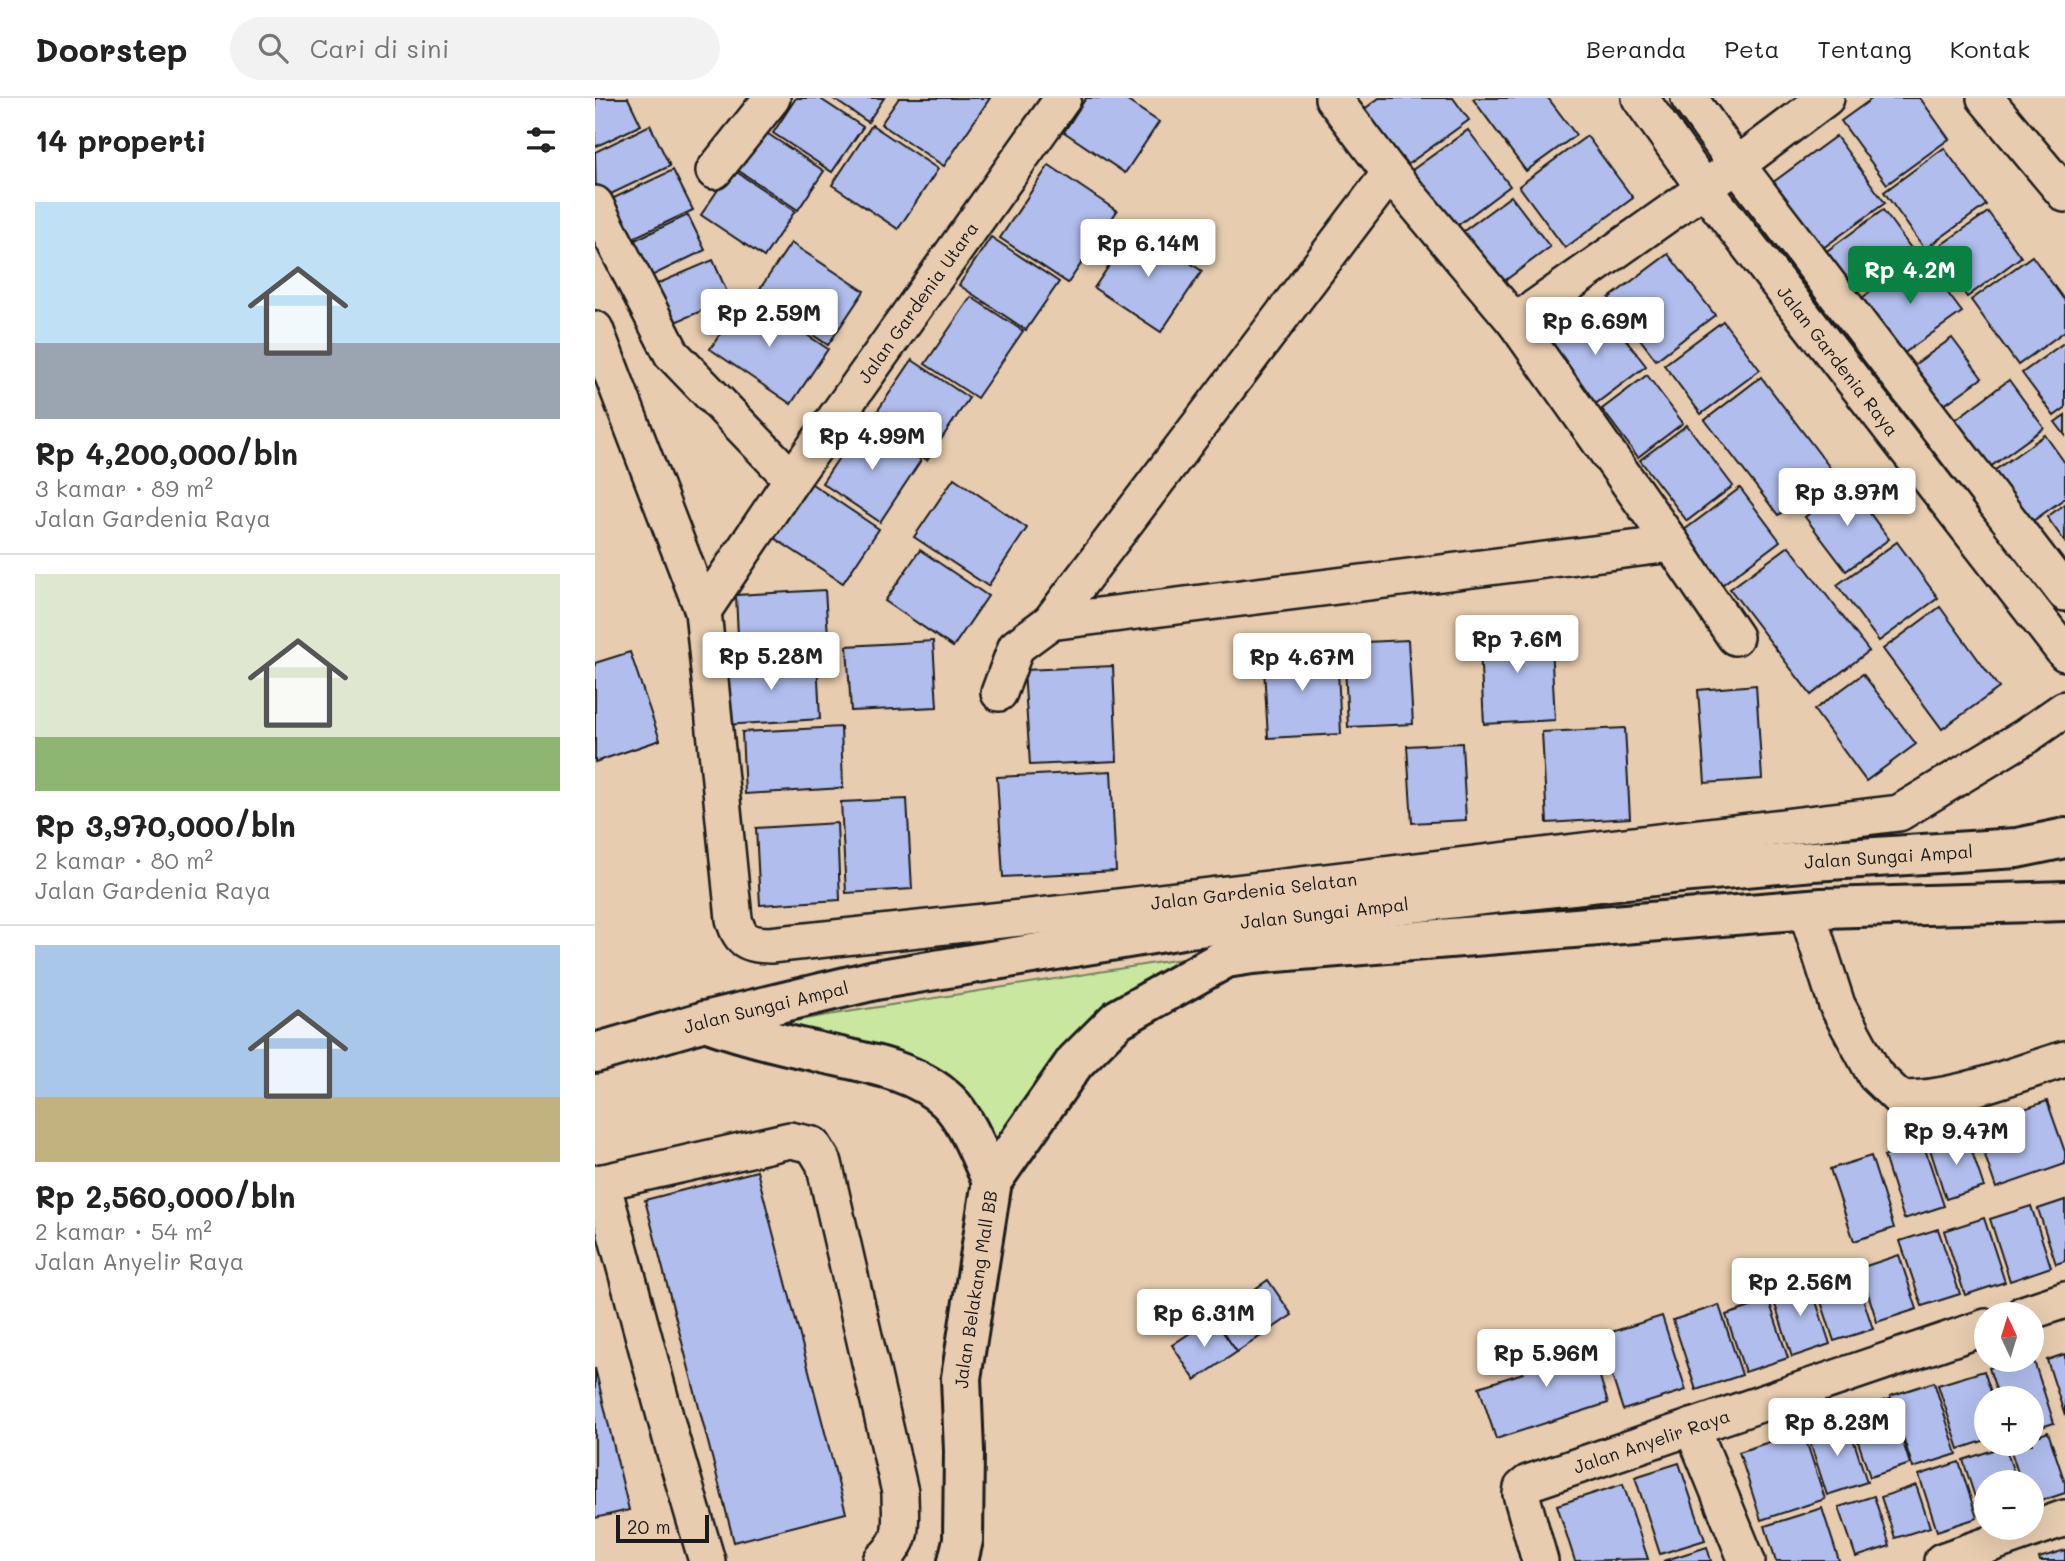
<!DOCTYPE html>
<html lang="id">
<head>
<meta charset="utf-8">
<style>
  :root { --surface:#fff; --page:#f2f2f2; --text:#222; --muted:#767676; --line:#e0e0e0; --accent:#0b8043 }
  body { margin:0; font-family:Mali,sans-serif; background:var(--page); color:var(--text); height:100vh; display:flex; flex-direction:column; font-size:26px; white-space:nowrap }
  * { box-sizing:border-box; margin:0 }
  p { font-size:23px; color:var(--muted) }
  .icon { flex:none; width:38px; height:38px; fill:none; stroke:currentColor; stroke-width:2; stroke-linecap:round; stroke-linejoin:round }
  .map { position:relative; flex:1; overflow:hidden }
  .sheet { display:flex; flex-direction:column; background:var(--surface); width:595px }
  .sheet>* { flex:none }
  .needle { width:46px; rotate:356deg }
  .controls { position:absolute; left:1379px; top:1204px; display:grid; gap:14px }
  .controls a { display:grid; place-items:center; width:70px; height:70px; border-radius:50%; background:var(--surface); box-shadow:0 7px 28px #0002; font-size:35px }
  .scale { position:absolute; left:21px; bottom:18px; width:93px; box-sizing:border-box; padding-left:7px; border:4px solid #1c1c1c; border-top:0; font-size:19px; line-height:24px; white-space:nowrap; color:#1c1c1c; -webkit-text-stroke:5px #e7ccaf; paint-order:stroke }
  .price { position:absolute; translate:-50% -60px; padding:0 16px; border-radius:7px; background:#fff; color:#222; font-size:23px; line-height:46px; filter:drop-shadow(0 2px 4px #0008) }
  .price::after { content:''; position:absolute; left:50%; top:42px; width:21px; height:16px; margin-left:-10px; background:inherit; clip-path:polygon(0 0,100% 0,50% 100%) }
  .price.on { background:var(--accent); color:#fff }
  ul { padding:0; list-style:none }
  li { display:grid; align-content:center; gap:14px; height:371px; padding:0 35px }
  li+li { border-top:2px solid var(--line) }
  li span { display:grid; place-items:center; height:217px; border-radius:0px; color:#555 }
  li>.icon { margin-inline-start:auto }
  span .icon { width:126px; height:126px; fill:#fffc; stroke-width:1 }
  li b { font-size:30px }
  h2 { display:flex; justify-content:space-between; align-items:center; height:84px; padding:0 35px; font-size:30px }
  header { display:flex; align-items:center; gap:42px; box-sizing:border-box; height:98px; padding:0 35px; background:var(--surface); border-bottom:2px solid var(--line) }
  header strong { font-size:33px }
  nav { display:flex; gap:38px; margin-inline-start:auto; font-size:24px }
  .search { width:490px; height:63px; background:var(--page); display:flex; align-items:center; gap:18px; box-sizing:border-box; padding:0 24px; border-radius:38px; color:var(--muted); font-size:26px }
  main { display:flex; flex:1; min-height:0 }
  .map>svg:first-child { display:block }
  .green { fill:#c9e79f; stroke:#72825e; stroke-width:2 }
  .building { fill:#b0bded; stroke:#1c1c1c; stroke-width:2 }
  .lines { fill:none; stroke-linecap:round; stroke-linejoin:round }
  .minor-casing { stroke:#1c1c1c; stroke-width:40 }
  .major-casing { stroke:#1c1c1c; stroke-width:44 }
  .minor { stroke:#e7ccaf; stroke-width:35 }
  .major { stroke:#e7ccaf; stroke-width:38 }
  .labels { text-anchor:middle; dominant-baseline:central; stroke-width:5; stroke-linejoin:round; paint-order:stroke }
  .street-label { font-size:18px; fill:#1c1c1c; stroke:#e7ccaf }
</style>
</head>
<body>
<header>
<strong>Doorstep</strong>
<div class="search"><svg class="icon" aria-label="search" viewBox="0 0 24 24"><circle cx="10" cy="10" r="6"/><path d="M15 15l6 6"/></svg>Cari di sini</div>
<nav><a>Beranda</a><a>Peta</a><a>Tentang</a><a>Kontak</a></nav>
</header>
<main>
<section class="sheet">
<h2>14 properti<svg class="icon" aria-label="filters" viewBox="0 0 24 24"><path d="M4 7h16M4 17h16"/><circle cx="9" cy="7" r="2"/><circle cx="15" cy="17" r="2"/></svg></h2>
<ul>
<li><span style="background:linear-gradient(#bfe0f5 65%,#9aa5b1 0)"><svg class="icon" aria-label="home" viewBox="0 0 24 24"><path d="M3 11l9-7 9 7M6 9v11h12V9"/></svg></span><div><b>Rp 4,200,000/bln</b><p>3 kamar · 89 m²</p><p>Jalan Gardenia Raya</p></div></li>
<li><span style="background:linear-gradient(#dfe7d0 75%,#8fb573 0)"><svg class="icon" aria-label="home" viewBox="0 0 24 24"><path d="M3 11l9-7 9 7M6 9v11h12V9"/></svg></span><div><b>Rp 3,970,000/bln</b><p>2 kamar · 80 m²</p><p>Jalan Gardenia Raya</p></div></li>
<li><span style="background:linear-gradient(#a9c7e8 70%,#c2b280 0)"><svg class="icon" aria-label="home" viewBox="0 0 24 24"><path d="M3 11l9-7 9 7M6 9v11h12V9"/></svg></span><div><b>Rp 2,560,000/bln</b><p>2 kamar · 54 m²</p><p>Jalan Anyelir Raya</p></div></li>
</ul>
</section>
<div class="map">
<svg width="1470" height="1463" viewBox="0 0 1470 1463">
  <rect width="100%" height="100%" fill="#e7ccaf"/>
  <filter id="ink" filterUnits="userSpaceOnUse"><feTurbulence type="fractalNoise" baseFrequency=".0143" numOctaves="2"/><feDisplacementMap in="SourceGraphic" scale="14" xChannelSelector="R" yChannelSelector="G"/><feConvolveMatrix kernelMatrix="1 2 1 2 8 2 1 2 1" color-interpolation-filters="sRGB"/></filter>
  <g filter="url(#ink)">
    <!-- green -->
    <polygon class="green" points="624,858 521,917 397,1072 357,1003 150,933 227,918 579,862"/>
    <!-- building -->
    <g class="building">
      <polygon points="0,0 33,0 46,27 0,49"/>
      <polygon points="201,0 224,0 268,29 237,74 178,35"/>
      <polygon points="237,0 289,0 273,24"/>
      <polygon points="304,0 395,0 349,68 286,26"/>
      <polygon points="491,0 528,0 564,24 530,75 469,34"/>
      <polygon points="784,0 858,0 874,22 809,69 767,13"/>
      <polygon points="880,0 953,0 981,37 931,73 878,1"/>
      <polygon points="1278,0 1325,0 1354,41 1292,86 1246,23"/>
      <polygon points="55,27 75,68 1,103 0,54"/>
      <polygon points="277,27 343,71 303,131 237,87"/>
      <polygon points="167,32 229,73 203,112 141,71"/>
      <polygon points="873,32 915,88 855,133 813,75"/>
      <polygon points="992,38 1038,100 970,150 924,88"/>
      <polygon points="1241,38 1290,105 1221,155 1173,88"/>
      <polygon points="1349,50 1391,107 1330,151 1289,94"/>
      <polygon points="454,67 522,113 473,185 405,140"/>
      <polygon points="137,71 200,113 169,159 106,117"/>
      <polygon points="78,72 98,112 23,147 4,107"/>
      <polygon points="916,98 955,149 896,193 858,141"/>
      <polygon points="1288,112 1318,153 1259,196 1229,155"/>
      <polygon points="1393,114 1426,159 1372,199 1339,152"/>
      <polygon points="93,117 110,152 44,184 27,148"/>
      <polygon points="541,128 607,173 566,234 499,190"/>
      <polygon points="396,139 464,184 431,232 364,187"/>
      <polygon points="196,145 269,193 233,247 160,198"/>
      <polygon points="1073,156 1120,217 1061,262 1014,200"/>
      <polygon points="1325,158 1367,214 1305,258 1264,202"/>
      <polygon points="1437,158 1470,203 1470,233 1423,267 1376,202"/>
      <polygon points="118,162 135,201 66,230 50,191"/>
      <polygon points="152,197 233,251 196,306 115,251"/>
      <polygon points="376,199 428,233 382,300 330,266"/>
      <polygon points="1005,208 1051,268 995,310 949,250"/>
      <polygon points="1128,223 1165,272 1106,316 1069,267"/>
      <polygon points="1357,240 1387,280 1349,307 1319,267"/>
      <polygon points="1470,244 1470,310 1459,318 1427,275"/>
      <polygon points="317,262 374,300 332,362 275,324"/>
      <polygon points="1052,277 1088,325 1043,359 1007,311"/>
      <polygon points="1166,279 1239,375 1183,417 1110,322"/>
      <polygon points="1414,282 1449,330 1395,369 1360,322"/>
      <polygon points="1470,317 1470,337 1460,324"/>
      <polygon points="268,324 326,362 285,424 227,385"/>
      <polygon points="1092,327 1138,388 1092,423 1045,362"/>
      <polygon points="1450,337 1470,365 1470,400 1431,428 1393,377"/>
      <polygon points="359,380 432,430 393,488 319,439"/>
      <polygon points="214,384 284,431 248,485 176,438"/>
      <polygon points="1253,386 1294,441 1251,473 1210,419"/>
      <polygon points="1145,390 1185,443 1124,489 1084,436"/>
      <polygon points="1470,406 1470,444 1452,419"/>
      <polygon points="1302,444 1343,500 1284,543 1242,487"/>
      <polygon points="1194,448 1274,553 1216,597 1135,491"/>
      <polygon points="325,452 393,498 358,549 290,503"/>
      <polygon points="230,492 234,553 144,558 141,497"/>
      <polygon points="1345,509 1404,590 1347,631 1288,551"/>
      <polygon points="955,528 960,622 889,626 884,532"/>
      <polygon points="813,542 818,626 753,629 749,545"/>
      <polygon points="338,543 342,609 256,613 252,548"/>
      <polygon points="742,550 746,636 673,640 668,553"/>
      <polygon points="35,554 65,642 0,664 0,565"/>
      <polygon points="222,561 225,621 130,627 127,565"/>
      <polygon points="518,568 522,663 435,667 429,572"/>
      <polygon points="1268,576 1321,646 1271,683 1219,612"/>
      <polygon points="1161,587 1167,681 1110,685 1103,592"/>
      <polygon points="246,629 248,690 150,696 147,634"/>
      <polygon points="1030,630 1035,720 952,725 947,634"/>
      <polygon points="867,645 871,722 817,725 812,648"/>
      <polygon points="516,673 521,773 408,779 402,679"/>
      <polygon points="312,701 317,791 251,795 246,704"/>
      <polygon points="242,725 245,802 165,807 161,730"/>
      <polygon points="1452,1003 1470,1054 1470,1066 1401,1090 1380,1028"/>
      <polygon points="1371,1036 1389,1089 1351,1101 1334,1048"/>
      <polygon points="1328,1045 1349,1108 1309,1121 1289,1058"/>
      <polygon points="1276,1058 1299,1130 1259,1143 1235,1071"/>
      <polygon points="162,1073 251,1415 139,1444 50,1102"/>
      <polygon points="1470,1102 1470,1163 1461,1166 1443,1111"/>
      <polygon points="1436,1108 1456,1169 1415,1183 1395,1121"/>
      <polygon points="1389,1120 1410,1184 1370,1197 1349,1133"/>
      <polygon points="1343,1131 1365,1196 1327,1208 1305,1143"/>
      <polygon points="1304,1157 1322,1211 1282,1224 1265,1170"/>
      <polygon points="1258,1170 1278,1231 1239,1243 1219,1182"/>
      <polygon points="673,1182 697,1217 642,1254 618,1220"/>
      <polygon points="1214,1182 1235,1246 1197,1259 1176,1194"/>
      <polygon points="1174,1203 1193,1260 1150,1274 1131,1217"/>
      <polygon points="1124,1207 1147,1277 1101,1292 1078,1222"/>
      <polygon points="1067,1218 1091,1292 1028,1312 1004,1238"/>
      <polygon points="618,1220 642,1254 600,1282 577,1247"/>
      <polygon points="992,1237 1013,1305 901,1341 884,1289 928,1275 924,1259"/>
      <polygon points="1470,1256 1470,1318 1452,1262"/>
      <polygon points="1437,1257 1459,1325 1437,1332 1437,1300 1404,1300 1394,1270 1421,1262 1437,1262"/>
      <polygon points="0,1270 34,1412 0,1420"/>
      <polygon points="1389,1273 1398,1300 1391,1300 1391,1342 1364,1351 1343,1287"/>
      <polygon points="1339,1284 1362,1356 1318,1370 1295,1298"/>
      <polygon points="1294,1301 1315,1366 1275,1379 1253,1314"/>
      <polygon points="1252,1322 1272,1384 1232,1397 1212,1335"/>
      <polygon points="1208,1333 1230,1401 1166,1422 1144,1354"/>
      <polygon points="1453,1334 1470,1385 1470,1395 1437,1406 1437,1384 1426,1384 1414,1347 1437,1346 1437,1340"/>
      <polygon points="1410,1348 1422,1384 1391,1384 1391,1416 1386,1418 1368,1362"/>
      <polygon points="1364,1364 1382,1420 1342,1433 1324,1377"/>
      <polygon points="1084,1365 1110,1442 1065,1456 1040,1379"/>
      <polygon points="1028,1386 1053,1461 980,1463 962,1407"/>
      <polygon points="1321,1387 1335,1429 1300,1440 1286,1399"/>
      <polygon points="1279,1398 1295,1448 1261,1459 1244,1409"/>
      <polygon points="1227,1410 1244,1463 1181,1463 1170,1428"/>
      <polygon points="1112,1449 1116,1463 1068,1463"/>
      <polygon points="1470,1452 1470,1463 1445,1463 1444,1460"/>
    </g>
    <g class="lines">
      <!-- minor casing -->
      <g class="minor-casing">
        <g id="minor">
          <polyline points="738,0 795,75 920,224 1077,446 1140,539"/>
          <path id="s1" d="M 1045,0 L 1109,90 L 1470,555"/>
          <polyline points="1094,0 1142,67 1470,495"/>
          <polyline points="1390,0 1470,96"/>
          <polyline points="119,73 177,0"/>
          <polyline points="0,106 77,256 197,381"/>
          <polyline points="920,224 1142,67 1231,0"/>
          <path id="s2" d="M 0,231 L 108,513 L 139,821 C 145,844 153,846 175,847 L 490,813 L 1304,715 L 1431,638 L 1470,611"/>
          <path id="s3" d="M 108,513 L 197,381 L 468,0"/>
          <polyline points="455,524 1077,446"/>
          <polyline points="404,595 421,549 455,524 795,75"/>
          <path d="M 1211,811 L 1242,907 L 1280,977 L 1305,1001 C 1361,1002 1416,977 1470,961"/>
          <polyline points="7,1084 77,1344 112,1463"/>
          <path d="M 0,1086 L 195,1042 L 218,1047 L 229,1065 L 305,1394 C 305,1426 311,1440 286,1463"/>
          <polyline points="1428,1216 1470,1202"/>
          <polyline points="1097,1329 1152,1463"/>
          <path id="s4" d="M 945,1463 L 926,1396 L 927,1390 L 933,1385 L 1391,1229"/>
          <polyline points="1347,1463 1470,1420"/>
        </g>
      </g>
      <!-- major casing -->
      <g class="major-casing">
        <g id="major">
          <path d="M 110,923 C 146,936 182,945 219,953 C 263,964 319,970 353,1003 C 372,1021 386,1060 397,1083"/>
          <path id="s5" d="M 0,955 L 110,923 L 280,882 L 593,830 L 1085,775 L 1218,763 L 1422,750 L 1470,740"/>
          <path id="s6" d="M 363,1463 L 368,1442 L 369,1353 L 366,1280 L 397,1083 L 480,964 L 523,921 L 631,860 L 657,856 L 1227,810 L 1470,803"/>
        </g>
      </g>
      <!-- minor -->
      <use href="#minor" class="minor"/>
      <!-- major -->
      <use href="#major" class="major"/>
    </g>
  </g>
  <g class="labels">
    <!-- street labels -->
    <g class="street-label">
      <text stroke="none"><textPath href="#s3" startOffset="376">Jalan Gardenia Utara</textPath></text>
      <text stroke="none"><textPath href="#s1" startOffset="329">Jalan Gardenia Raya</textPath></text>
      <text stroke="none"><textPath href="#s5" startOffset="1311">Jalan Sungai Ampal</textPath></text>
      <text stroke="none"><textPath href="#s2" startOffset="1148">Jalan Gardenia Selatan</textPath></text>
      <text stroke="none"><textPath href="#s5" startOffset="744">Jalan Sungai Ampal</textPath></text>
      <text stroke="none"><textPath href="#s5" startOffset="177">Jalan Sungai Ampal</textPath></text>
      <text stroke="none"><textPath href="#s6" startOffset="273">Jalan Belakang Mall BB</textPath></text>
      <text stroke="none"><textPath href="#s4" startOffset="214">Jalan Anyelir Raya</textPath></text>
    </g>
  </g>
</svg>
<div class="controls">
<a><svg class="needle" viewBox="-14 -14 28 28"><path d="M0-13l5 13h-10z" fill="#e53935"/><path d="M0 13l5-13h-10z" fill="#767676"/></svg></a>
<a>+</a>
<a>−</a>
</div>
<div class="scale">20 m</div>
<b class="price" style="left:553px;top:181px">Rp 6.14M</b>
<b class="price on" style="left:1315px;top:208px">Rp 4.2M</b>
<b class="price" style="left:174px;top:251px">Rp 2.59M</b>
<b class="price" style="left:1000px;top:259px">Rp 6.69M</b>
<b class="price" style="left:277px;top:374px">Rp 4.99M</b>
<b class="price" style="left:1252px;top:430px">Rp 3.97M</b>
<b class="price" style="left:922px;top:577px">Rp 7.6M</b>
<b class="price" style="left:176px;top:594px">Rp 5.28M</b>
<b class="price" style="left:707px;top:595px">Rp 4.67M</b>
<b class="price" style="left:1361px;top:1069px">Rp 9.47M</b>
<b class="price" style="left:1205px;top:1220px">Rp 2.56M</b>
<b class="price" style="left:609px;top:1251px">Rp 6.31M</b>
<b class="price" style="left:951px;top:1291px">Rp 5.96M</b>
<b class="price" style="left:1242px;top:1360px">Rp 8.23M</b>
</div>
</main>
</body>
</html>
